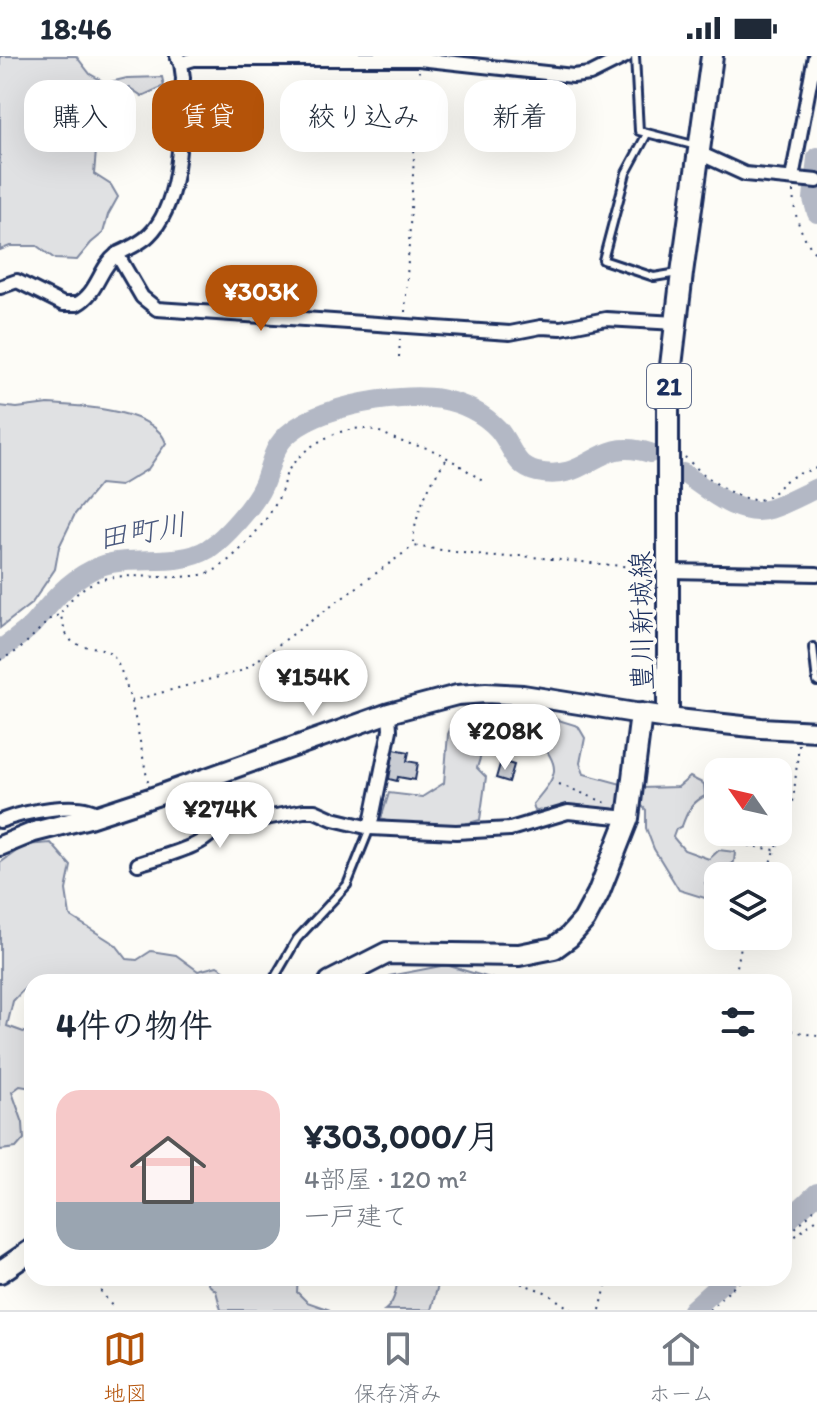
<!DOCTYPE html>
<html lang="ja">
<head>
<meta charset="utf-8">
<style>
  :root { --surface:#fff; --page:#f6f6f7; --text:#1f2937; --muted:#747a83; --line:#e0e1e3; --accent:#b45309 }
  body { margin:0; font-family:Itim,"Klee One",sans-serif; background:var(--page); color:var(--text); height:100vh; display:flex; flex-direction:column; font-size:30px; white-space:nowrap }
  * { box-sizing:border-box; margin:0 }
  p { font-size:26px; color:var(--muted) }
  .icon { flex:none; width:44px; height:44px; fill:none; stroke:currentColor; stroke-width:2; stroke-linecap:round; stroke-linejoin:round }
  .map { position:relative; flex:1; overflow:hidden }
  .panel { position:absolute; left:24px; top:918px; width:768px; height:312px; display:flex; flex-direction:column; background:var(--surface); border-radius:24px; box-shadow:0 8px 32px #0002 }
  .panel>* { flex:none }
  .hud { position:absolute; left:24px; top:24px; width:770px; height:72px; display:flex; gap:16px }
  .needle { width:52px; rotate:304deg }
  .tools { position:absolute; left:704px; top:702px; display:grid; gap:16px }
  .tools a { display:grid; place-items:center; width:88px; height:88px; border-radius:16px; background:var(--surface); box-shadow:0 8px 32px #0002; font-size:40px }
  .price { position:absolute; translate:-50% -68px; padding:0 18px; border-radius:28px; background:#fff; color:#222; font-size:26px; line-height:52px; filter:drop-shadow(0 2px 4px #0008) }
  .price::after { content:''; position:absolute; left:50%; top:48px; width:24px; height:18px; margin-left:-12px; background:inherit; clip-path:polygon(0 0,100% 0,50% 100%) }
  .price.active { background:var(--accent); color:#fff }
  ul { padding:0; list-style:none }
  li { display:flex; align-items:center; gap:24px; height:200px; padding:0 32px }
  li span { display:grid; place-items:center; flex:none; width:224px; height:160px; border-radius:24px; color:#555 }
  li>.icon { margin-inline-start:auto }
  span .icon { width:96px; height:96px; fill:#fffc; stroke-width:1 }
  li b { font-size:34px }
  h2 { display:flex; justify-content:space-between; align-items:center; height:96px; padding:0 32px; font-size:34px }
  .tag { padding:0 28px; border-radius:24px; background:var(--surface); box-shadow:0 8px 32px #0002; font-size:28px; line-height:72px }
  .tag.active { background:var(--accent); color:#fff }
  .status { display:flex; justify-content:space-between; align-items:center; height:56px; padding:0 40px; background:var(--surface); direction:ltr }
  .status svg { height:22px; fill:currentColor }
  .menu { display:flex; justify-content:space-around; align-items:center; height:112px; border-top:2px solid var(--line); background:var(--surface); font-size:22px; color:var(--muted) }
  .menu a { display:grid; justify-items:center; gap:4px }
  .menu .active { color:var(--accent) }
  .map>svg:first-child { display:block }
  .green { fill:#e0e1e3; stroke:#7e88a0; stroke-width:2 }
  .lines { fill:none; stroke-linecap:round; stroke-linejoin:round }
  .river { stroke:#b3b8c5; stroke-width:20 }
  .building { fill:#c9ccd3; stroke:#1b2f5e; stroke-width:2 }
  .service-casing { stroke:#1b2f5e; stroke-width:12 }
  .minor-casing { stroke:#1b2f5e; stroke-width:18 }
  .secondary-casing { stroke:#1b2f5e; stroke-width:24 }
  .primary-casing { stroke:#1b2f5e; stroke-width:26 }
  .path { stroke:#1b2f5e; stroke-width:2; stroke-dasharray:2 6; stroke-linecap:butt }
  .service { stroke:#fdfcf7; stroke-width:6 }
  .minor { stroke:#fdfcf7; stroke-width:12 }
  .secondary { stroke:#fdfcf7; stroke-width:18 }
  .primary { stroke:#fdfcf7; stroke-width:20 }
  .labels { text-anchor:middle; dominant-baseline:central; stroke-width:7; stroke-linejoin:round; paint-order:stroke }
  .shield { fill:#fdfcf7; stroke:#5f6c8c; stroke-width:2 }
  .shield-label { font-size:26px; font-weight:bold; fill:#1b2f5e }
  .street-label { font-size:28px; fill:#1b2f5e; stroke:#fdfcf7 }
  .water-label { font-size:30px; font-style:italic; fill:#49587d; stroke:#fdfcf7 }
</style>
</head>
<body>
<div class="status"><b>18:46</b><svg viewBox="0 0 49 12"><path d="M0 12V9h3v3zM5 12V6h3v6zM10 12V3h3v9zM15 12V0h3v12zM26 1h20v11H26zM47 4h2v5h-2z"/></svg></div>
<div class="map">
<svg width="817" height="1254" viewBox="0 0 817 1254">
  <rect width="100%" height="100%" fill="#fdfcf7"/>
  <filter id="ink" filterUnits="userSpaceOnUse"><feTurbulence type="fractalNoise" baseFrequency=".0125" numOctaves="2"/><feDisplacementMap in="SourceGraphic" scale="16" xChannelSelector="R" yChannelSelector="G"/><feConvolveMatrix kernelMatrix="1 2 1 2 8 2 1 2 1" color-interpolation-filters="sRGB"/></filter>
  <g filter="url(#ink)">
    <!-- green -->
    <g class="green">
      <polygon points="0,0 76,0 90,18 106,27 127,22 162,21 164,30 142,40 130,32 110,34 102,47 111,72 96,95 94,118 111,129 118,141 108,159 103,177 91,187 77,204 55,203 37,190 10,190 0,194"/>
      <path d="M 48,348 C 79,350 155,353 166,387 L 148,413 L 120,430 L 100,428 L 75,458 L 59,491 L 55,513 L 32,547 L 0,572 L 0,350 L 17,352 Z"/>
      <path d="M 510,649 L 578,670 L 585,682 L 580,707 L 584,718 L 625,729 L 622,757 L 586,750 L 535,755 L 533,748 C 560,716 561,713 536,680 L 528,680 L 510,700 L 481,699 L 477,712 L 486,721 L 480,764 C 451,773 409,776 381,763 L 389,737 L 422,741 L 444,727 L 448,678 L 458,657 Z"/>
      <path d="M 690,721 L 704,728 L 705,740 C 691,747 687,756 682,770 L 676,773 L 673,781 L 684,794 L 709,803 L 719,794 L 735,796 L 734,806 L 719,820 L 705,827 L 709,836 L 708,843 L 679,834 L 654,793 L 646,772 L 646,754 L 638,746 L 640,732 L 678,731 Z"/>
      <polygon points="51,787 71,810 66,834 70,860 116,889 127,903 137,904 151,895 176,899 198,915 217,910 224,914 224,926 32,926 32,932 26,931 13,945 7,970 32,979 32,1032 20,1030 12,1036 23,1067 24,1083 16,1092 0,1094 0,807 25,789"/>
      <polygon points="446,909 503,926 390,926 389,920"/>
      <polygon points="209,1222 298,1222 297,1236 307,1246 330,1254 221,1254 216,1235 208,1228"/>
      <path d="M 398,1222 L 440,1222 L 431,1254 L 385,1254 C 395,1247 396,1233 398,1222 Z"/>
    </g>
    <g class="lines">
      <!-- river -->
      <g class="river">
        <polyline points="817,101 813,143 817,157"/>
        <path d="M 683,417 C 707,433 739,463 770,453 C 786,448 802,439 817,432"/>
        <path d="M 0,594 C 11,586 24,578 33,568 C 54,544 69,522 101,510 C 133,498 177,512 208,493 C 225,482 255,448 263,429 C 269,416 270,403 278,390 C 302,351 398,336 440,343 C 462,347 483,357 498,373 C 512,389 514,411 537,416 C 591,427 595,379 650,397"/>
        <polyline points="784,1168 817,1137"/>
        <polyline points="692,1254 727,1222"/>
      </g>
    </g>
    <!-- building -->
    <g class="building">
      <polygon points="394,693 409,696 407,705 418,707 415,724 398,721 397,725 389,723"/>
      <polygon points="501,705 514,709 509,726 496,722"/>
    </g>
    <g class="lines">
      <!-- service casing -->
      <g class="service-casing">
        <g id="service">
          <polyline points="635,0 639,75 697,90"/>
          <polyline points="647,78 626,117 603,204 654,221 678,217"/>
          <polyline points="813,591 817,626"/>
          <polyline points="272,926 297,883 347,829 370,772"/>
        </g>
      </g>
      <!-- minor casing -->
      <g class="minor-casing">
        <g id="minor">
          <path d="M 177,0 L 181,7 L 183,22 C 180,67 184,145 149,179 C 141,187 128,193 117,198 L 142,241 L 157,253 L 510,277 L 541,271 L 561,272 L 606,263 L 676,267"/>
          <polyline points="181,7 194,3 419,3 573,20 590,18 626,0"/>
          <polyline points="699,97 745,118 817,125"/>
          <polyline points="792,122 815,0"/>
          <path d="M 0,231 L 17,225 L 63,248 L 77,248 C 98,237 99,212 117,198"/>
          <polyline points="668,515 817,518"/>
          <path d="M 0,765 C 21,757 81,743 99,759"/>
          <polyline points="215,771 304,755 315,755 333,763 370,772 456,776 510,773 568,756 628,762"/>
          <polyline points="370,772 390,674 389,657"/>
          <path d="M 138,808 C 155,802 217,789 215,767 C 214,753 205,736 201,723"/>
        </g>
      </g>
      <!-- secondary casing -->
      <g class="secondary-casing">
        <g id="secondary">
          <polyline points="668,662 761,672 817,675"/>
          <polyline points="0,790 34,776 89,762 156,740 389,657 457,639 486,637 523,639 641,658"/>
        </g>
      </g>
      <!-- primary casing -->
      <g class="primary-casing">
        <g id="primary">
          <polyline points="330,926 387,897 519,899 554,892 569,881 584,864 598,838 628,762 641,658 668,662 668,335 682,217 712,0"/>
          <polyline points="0,1216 32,1194"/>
        </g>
      </g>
      <!-- path -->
      <g class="path">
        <path d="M 793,135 C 794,162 801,179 817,200"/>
        <polyline points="405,256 419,15"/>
        <polyline points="399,301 400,282"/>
        <path d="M 685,401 C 701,418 745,454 768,441 C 775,437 780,428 787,424 C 796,418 807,415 817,412"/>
        <path d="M 446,404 C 429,426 413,462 413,490 L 492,501 L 522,500 L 651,513"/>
        <polyline points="0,604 19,594 50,563 59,559"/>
        <polyline points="131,645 244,614 412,491"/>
        <polyline points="536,687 547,679 555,659"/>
        <path d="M 148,726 C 141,694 131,625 113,600 C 102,586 78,596 68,581 C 64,575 63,565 60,558 C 93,507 127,523 180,521 C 192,520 204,520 215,514 C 237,501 269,464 279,441 C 283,433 283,425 287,417 C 300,391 344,366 374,374 C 384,377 393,383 403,386 C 412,389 423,390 432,394 C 450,402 468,415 484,426"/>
        <polyline points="559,728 609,748"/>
        <polyline points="725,786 775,794"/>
        <polyline points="764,820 787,768 793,747 799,687"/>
        <polyline points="734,926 743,880"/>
        <polyline points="784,973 817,980"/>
        <polyline points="790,1178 793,1182 817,1163"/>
        <polyline points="784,1183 817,1151"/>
        <polyline points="91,1222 115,1254"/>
        <polyline points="506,1222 545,1236 572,1254"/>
        <polyline points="600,1254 608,1222"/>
        <polyline points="709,1254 743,1222"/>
      </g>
      <!-- service -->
      <use href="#service" class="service"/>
      <!-- minor -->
      <use href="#minor" class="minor"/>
      <!-- secondary -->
      <use href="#secondary" class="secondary"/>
      <!-- primary -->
      <use href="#primary" class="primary"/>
    </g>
  </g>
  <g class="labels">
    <!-- shield labels -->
    <rect class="shield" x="647" y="308" width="44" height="44" rx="6"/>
    <g class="shield-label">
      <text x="669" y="330">21</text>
    </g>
    <!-- street labels -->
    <g class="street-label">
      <text transform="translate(641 565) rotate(-91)">豊川新城線</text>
    </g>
    <!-- water labels -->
    <g class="water-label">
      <text transform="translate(142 475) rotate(-10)">田町川</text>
    </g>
  </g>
</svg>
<div class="tools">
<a><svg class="needle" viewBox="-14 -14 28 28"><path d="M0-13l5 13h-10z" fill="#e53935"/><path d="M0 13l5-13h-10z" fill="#747a83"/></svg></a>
<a><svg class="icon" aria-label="layers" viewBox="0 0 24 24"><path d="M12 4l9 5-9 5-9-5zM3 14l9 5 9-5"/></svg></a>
</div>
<b class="price active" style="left:261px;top:277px">¥303K</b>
<b class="price" style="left:313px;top:662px">¥154K</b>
<b class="price" style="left:505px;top:716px">¥208K</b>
<b class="price" style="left:220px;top:794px">¥274K</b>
<div class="hud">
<a class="tag">購入</a>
<a class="tag active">賃貸</a>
<a class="tag">絞り込み</a>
<a class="tag">新着</a>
</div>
<section class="panel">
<h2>4件の物件<svg class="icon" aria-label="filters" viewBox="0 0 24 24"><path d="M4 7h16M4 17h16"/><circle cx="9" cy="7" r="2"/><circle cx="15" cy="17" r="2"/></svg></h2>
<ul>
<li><span style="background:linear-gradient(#f6c9c9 70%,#9aa5b1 0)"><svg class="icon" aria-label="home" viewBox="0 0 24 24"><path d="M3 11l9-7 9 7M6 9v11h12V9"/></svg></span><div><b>¥303,000/月</b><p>4部屋 · 120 m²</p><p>一戸建て</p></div></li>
</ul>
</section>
</div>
<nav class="menu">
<a class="active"><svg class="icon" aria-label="map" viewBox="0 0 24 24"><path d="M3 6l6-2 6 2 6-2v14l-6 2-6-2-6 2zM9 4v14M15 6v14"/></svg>地図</a>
<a><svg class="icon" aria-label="saved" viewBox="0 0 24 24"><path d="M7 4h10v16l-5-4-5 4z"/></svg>保存済み</a>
<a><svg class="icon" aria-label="home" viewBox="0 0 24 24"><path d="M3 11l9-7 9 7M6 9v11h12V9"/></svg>ホーム</a>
</nav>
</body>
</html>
